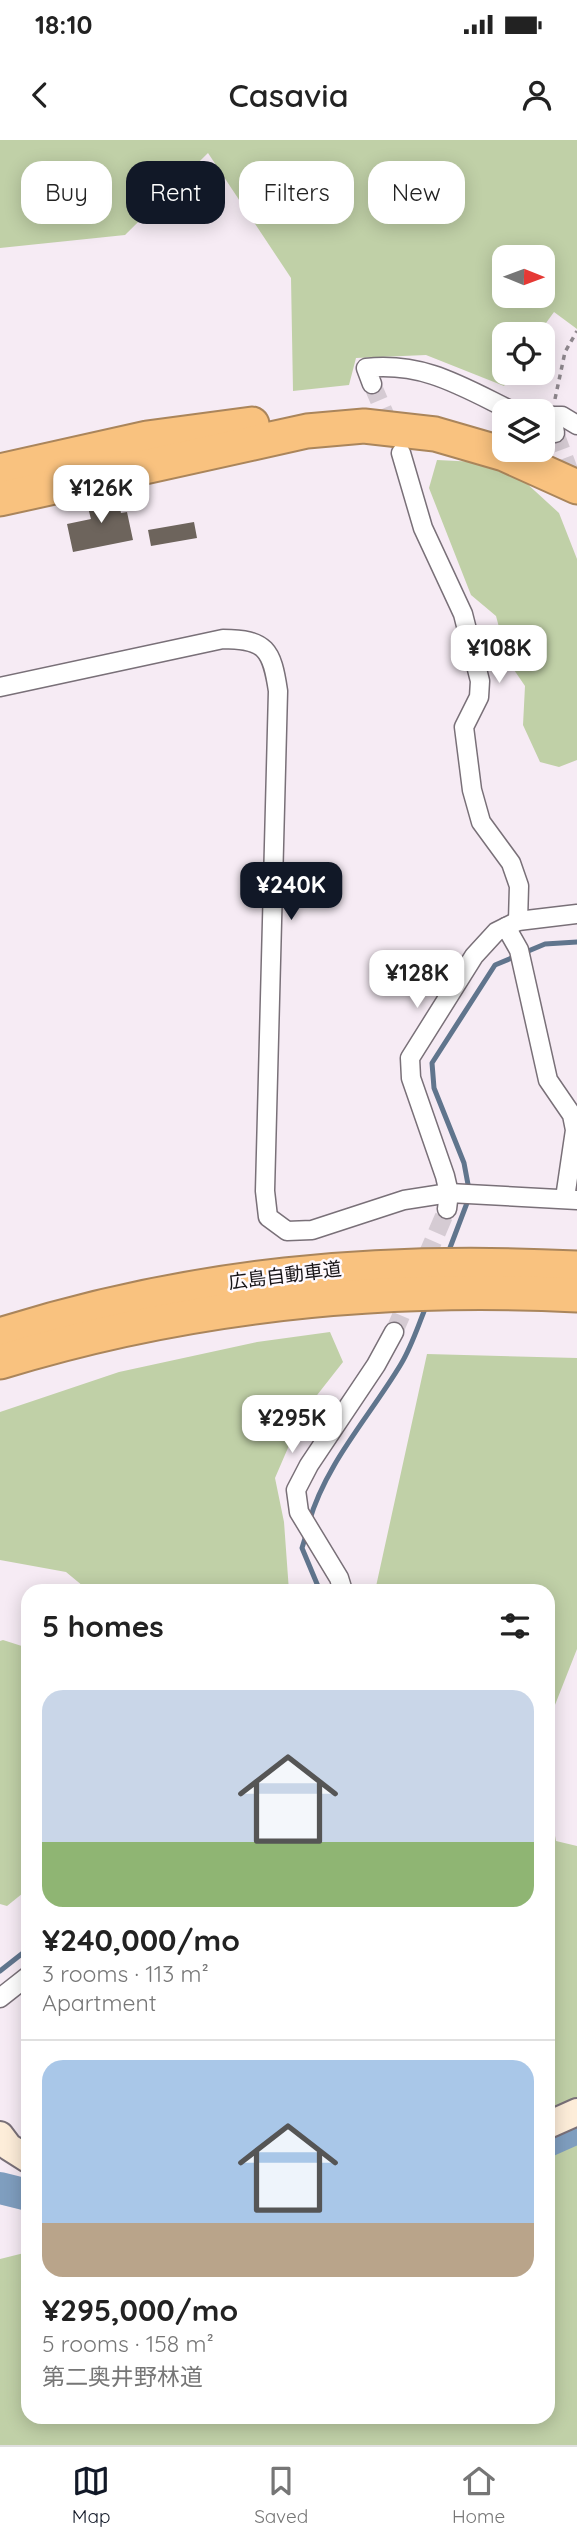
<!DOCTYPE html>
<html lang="en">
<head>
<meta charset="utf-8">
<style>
  :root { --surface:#fff; --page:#f2f2f2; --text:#222; --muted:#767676; --line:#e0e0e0; --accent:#111827 }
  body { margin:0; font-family:Quicksand,"Noto Sans JP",sans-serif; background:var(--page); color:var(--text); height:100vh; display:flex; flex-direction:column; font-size:26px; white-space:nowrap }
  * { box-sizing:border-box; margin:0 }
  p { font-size:23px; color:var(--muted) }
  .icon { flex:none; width:38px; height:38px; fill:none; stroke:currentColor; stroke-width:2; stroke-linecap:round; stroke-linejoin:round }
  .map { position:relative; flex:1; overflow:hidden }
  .side { position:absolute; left:21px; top:1444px; width:534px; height:840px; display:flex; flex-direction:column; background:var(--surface); border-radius:21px; box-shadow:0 4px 18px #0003 }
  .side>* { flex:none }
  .banner { position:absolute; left:21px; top:21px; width:536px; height:63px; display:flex; gap:14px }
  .needle { width:46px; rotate:91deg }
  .controls { position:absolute; left:492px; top:105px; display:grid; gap:14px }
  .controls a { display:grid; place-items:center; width:63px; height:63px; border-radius:14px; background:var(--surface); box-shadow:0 4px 18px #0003; font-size:35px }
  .price { position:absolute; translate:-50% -60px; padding:0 16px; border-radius:14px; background:#fff; color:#222; font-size:23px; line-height:46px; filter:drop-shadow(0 2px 4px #0008) }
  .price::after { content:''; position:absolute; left:50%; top:42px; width:21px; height:16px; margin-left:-10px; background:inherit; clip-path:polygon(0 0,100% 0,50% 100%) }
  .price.on { background:var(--accent); color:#fff }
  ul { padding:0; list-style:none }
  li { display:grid; align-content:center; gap:14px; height:371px; padding:0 21px }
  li+li { border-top:2px solid var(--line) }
  li span { display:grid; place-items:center; height:217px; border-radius:21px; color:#555 }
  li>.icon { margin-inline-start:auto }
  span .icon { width:126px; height:126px; fill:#fffc; stroke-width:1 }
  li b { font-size:30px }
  h2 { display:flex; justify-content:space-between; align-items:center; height:84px; padding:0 21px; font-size:30px }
  .tag { padding:0 24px; border-radius:21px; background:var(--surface); box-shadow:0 4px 18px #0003; font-size:24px; line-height:63px }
  .tag.on { background:var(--accent); color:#fff }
  .status { display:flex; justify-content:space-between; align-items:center; height:49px; padding:0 35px; background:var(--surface); direction:ltr }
  .status svg { height:19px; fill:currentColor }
  header { display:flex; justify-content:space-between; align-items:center; height:91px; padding:0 21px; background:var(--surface); font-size:32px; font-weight:600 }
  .tabs { display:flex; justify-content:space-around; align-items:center; height:98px; border-top:2px solid var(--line); background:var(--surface); font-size:19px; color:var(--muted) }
  .tabs a { display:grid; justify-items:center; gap:4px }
  .tabs .on { color:var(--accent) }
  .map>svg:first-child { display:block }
  .green { fill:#c0d0a7; fill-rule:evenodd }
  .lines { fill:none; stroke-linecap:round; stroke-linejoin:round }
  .stream { stroke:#60758d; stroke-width:5 }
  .river { stroke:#7f9ebf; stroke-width:32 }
  .building { fill:#6d645c }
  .street-tunnel { stroke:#d5cbd3; stroke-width:18; stroke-dasharray:18 9; stroke-linecap:butt }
  .street-casing { stroke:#797078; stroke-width:21 }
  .secondary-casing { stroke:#797078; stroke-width:30 }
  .highway-casing { stroke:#aa855b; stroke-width:37 }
  .path { stroke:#8e878d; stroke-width:3.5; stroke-dasharray:5 5; stroke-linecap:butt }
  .street { stroke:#fff; stroke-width:18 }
  .secondary { stroke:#fdedd9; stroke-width:26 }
  .highway { stroke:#f9c27f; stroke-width:33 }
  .labels { text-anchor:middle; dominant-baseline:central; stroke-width:5; stroke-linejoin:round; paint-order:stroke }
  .street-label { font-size:19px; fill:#171417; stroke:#fffafe }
</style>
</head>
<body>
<div class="status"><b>18:10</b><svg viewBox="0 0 49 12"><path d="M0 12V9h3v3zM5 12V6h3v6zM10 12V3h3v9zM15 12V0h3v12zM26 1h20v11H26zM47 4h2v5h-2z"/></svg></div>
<header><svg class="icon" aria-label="back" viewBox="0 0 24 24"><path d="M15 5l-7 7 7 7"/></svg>Casavia<svg class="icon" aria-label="person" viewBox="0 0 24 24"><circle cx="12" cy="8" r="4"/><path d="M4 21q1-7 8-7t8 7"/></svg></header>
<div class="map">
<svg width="577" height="2305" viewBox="0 0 577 2305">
  <rect width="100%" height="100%" fill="#f6ebf4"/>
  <!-- green -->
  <g class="green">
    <path d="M 0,0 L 577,0 L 577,189 L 554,172 L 538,194 L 504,194 L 504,233 L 513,233 L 504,246 L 426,215 L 356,218 L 349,245 L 293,251 L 291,138 L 208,13 L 125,95 L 0,108 ZM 542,117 L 542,156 L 504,156 L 504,117 Z"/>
    <polygon points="437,320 477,322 523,340 559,373 577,419 577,620 559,627 540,622 523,585 525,546 508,521 496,476 471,455 429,348"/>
    <polygon points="330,1192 343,1222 303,1273 275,1338 284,1382 289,1451 89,1451 66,1432 0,1420 0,1272 119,1232 257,1202"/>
    <polygon points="427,1214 577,1218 577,1509 553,1570 548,1633 548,1451 375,1451"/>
    <polygon points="3,1500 28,1508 28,1749 7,1766 0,1764 0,1501"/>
    <polygon points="548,1659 556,1701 577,1706 577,2305 0,2305 0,2119 28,2112 28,2277 548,2277"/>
  </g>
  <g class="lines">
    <!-- stream -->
    <g class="stream">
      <polyline points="448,1113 470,1055 464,1023 434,948 432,923 495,825 545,804 577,802"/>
      <path d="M 309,1382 C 326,1323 370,1276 401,1224 C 412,1206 419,1183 427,1164"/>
      <polyline points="307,1392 302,1408 320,1451"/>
      <polyline points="0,1831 28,1809"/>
    </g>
    <!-- river -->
    <g class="river">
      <polyline points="548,2001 577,1988"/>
      <polyline points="0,2048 28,2055"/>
    </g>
  </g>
  <!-- building -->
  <g class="building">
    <polygon points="117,353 121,373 127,372 133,400 73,412 67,384 91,379 86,360"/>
    <polygon points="194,382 197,398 151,406 148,390"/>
  </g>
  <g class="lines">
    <!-- street-tunnel -->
    <g class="street-tunnel">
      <polyline points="372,244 393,293"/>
      <polyline points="555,293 575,346"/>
      <polyline points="394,1192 447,1069"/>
    </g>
    <!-- street casing -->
    <g class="street-casing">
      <g id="street">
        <path d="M 372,244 L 366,228 C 424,222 461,246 512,271"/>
        <polyline points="542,276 562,276 577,285"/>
        <polyline points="552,276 555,293"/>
        <polyline points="401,313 423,388 463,474 480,541 479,557 464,587 472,650 481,682 511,723 519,746 518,781"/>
        <path d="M 0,547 L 223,499 C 266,499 272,510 278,551 L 265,1051 L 268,1077 L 287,1091 L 312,1090 L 404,1060 L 449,1053 L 577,1060"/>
        <polyline points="506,787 519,810 548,940 572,975 575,990 565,1058"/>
        <polyline points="447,1069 449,1053 445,1036 411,938 410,918 474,816 496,792 518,781 577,774"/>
        <polyline points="343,1451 339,1438 299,1372 296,1350 309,1325 376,1225 394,1192"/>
        <polyline points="0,1858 28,1836"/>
      </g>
    </g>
    <!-- secondary casing -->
    <g class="secondary-casing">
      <g id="secondary">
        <polyline points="548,1985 577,1972"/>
        <polyline points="0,1995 9,2007 28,2019"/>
      </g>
    </g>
    <!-- highway casing -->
    <g class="highway-casing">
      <g id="highway">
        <polyline points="0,331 147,298 252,284"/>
        <polyline points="0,359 307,291 364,286 435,294 504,314 577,347"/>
        <path d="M 0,1195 C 193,1134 376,1118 577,1128"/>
        <path d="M 0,1222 C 189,1164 380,1145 577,1155"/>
      </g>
    </g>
    <!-- path -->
    <polyline class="path" points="555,259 565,212 577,191"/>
    <!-- street -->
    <use href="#street" class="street"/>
    <!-- secondary -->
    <use href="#secondary" class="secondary"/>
    <!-- highway -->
    <use href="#highway" class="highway"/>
  </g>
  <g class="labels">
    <!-- street labels -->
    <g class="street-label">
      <text transform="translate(285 1135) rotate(-7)">広島自動車道</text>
    </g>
  </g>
</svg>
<div class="controls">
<a><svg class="needle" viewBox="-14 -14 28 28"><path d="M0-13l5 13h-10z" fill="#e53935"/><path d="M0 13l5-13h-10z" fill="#767676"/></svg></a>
<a><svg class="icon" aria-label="locate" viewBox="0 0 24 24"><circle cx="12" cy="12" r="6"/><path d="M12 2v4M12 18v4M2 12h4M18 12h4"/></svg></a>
<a><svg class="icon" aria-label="layers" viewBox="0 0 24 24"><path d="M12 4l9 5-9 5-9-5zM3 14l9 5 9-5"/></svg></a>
</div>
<b class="price" style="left:101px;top:385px">¥126K</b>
<b class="price" style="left:499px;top:545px">¥108K</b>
<b class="price on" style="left:291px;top:782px">¥240K</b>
<b class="price" style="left:417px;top:870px">¥128K</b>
<b class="price" style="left:292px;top:1315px">¥295K</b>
<div class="banner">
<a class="tag">Buy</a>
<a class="tag on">Rent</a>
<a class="tag">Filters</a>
<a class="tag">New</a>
</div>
<section class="side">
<h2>5 homes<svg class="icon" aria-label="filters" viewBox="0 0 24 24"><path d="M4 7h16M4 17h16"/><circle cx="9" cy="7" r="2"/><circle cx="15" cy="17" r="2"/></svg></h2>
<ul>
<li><span style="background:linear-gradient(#c9d6e8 70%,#8fb573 0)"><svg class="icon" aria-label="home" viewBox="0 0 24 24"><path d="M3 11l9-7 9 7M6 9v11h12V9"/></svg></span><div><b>¥240,000/mo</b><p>3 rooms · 113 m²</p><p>Apartment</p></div></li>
<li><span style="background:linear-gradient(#a9c7e8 75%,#b9a48a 0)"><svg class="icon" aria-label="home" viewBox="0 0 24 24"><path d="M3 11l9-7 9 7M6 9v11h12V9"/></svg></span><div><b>¥295,000/mo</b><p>5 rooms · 158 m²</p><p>第二奥井野林道</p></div></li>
</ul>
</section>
</div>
<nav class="tabs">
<a class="on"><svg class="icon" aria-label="map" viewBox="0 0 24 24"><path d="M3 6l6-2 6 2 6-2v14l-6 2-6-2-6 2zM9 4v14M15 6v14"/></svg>Map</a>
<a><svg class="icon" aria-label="saved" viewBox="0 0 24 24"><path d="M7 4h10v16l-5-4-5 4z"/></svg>Saved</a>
<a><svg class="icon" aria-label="home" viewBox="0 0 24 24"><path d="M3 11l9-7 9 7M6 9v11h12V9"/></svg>Home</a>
</nav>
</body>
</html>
